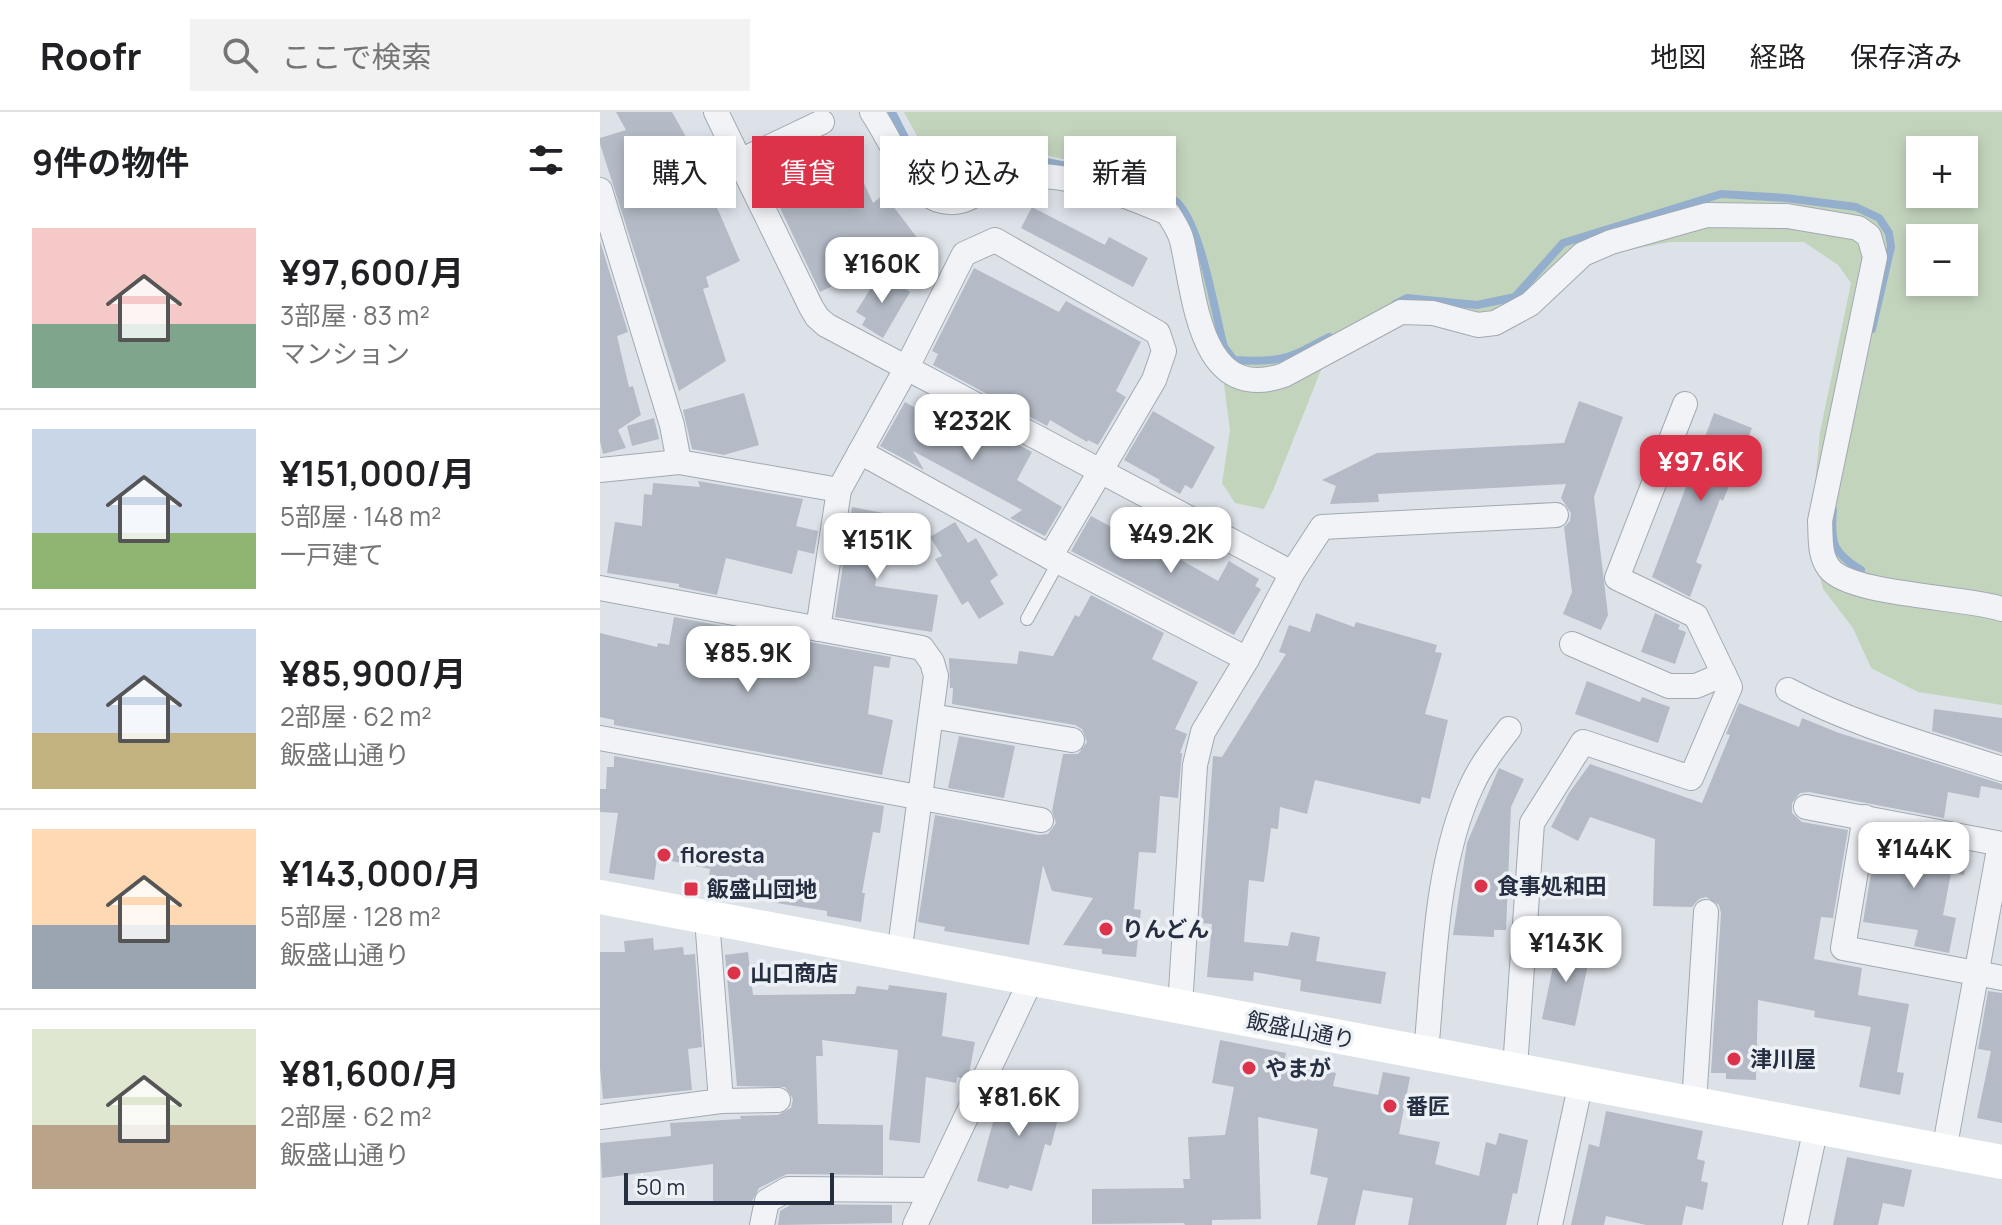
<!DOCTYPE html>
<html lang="ja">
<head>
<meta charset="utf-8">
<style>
  :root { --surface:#fff; --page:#f2f2f2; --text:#202124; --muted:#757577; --line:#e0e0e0; --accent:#dd334a }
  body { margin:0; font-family:Manrope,"Noto Sans JP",sans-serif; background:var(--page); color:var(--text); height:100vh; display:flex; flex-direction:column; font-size:30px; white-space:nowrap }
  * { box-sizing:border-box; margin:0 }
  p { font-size:26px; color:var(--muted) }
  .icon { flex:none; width:44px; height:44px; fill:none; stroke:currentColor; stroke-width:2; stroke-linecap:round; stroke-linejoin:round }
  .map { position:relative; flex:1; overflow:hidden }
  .sheet { display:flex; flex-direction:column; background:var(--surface); width:600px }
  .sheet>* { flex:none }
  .hud { position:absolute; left:24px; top:24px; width:760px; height:72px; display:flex; gap:16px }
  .buttons { position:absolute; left:1306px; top:24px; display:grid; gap:16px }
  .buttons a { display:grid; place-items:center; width:72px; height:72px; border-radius:0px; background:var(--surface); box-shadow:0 4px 12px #0003; font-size:40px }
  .scale { position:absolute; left:24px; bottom:20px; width:210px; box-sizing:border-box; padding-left:8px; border:4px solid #252f41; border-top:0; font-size:22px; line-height:28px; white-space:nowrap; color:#252f41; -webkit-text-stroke:6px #edf1f6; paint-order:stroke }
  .price { position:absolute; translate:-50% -68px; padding:0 18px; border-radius:16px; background:#fff; color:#222; font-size:26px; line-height:52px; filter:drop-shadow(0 2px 4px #0008) }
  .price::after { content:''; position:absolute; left:50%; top:48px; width:24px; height:18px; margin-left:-12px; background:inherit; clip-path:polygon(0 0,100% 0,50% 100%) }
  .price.current { background:var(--accent); color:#fff }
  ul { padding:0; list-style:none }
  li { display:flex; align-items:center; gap:24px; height:200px; padding:0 32px }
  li+li { border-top:2px solid var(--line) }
  li span { display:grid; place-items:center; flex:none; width:224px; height:160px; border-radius:0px; color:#555 }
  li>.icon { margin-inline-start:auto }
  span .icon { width:96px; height:96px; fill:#fffc; stroke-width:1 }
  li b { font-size:34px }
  h2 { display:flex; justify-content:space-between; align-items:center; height:96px; padding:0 32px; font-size:34px }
  .pill { padding:0 28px; border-radius:0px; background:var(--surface); box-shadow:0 4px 12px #0003; font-size:28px; line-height:72px }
  .pill.current { background:var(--accent); color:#fff }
  header { display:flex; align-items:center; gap:48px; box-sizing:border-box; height:112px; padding:0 40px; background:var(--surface); border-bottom:2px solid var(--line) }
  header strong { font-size:38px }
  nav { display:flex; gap:44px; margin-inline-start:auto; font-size:28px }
  .search { width:560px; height:72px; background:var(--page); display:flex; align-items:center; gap:20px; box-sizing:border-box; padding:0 28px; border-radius:0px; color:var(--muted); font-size:30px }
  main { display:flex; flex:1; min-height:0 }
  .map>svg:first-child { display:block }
  .green { fill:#c3d4bd; fill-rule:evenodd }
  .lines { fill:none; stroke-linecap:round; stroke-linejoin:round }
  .stream { stroke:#94afcd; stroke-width:8 }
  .building { fill:#b4bbc6 }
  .lane-casing { stroke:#a2a9b3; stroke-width:14 }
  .street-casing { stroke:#a2a9b3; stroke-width:26 }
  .lane { stroke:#f1f3f7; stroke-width:12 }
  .street { stroke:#f1f3f7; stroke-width:24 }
  .secondary { stroke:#fff; stroke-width:34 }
  .poi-dot { fill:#dd334a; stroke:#edf1f6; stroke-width:3 }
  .labels { text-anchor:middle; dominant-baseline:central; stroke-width:7; stroke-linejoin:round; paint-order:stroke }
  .poi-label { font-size:22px; font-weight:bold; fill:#252f41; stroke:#edf1f6; text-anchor:start }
  .street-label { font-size:22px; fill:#252f41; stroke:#edf1f6 }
</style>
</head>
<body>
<header>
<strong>Roofr</strong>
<div class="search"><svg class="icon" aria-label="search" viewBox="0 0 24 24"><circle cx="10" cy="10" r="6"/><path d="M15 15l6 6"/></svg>ここで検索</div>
<nav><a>地図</a><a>経路</a><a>保存済み</a></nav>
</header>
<main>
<section class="sheet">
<h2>9件の物件<svg class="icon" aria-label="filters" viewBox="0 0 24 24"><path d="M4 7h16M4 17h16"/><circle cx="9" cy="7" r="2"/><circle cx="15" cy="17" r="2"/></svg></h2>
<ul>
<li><span style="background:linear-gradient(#f6c9c9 60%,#7fa58c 0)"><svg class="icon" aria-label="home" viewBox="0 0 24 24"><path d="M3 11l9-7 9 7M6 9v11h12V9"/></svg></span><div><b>¥97,600/月</b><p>3部屋 · 83 m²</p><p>マンション</p></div></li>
<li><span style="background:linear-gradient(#c9d6e8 65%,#8fb573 0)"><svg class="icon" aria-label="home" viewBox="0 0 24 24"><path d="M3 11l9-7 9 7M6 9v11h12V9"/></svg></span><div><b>¥151,000/月</b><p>5部屋 · 148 m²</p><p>一戸建て</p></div></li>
<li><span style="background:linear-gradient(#c9d6e8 65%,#c2b280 0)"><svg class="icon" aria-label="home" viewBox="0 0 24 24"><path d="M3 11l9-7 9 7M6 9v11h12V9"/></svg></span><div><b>¥85,900/月</b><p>2部屋 · 62 m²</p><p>飯盛山通り</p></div></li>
<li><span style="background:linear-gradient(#ffd9b3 60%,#9aa5b1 0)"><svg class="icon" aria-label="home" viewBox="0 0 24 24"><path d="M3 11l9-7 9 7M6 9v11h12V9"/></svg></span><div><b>¥143,000/月</b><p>5部屋 · 128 m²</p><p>飯盛山通り</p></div></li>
<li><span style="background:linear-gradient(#dfe7d0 60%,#b9a48a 0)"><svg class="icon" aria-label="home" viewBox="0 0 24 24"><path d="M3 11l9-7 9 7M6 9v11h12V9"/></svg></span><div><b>¥81,600/月</b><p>2部屋 · 62 m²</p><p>飯盛山通り</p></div></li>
</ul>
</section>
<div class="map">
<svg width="1402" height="1113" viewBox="0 0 1402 1113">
  <rect width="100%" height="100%" fill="#dde2e9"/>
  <!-- green -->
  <path class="green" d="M 304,0 L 1402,0 L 1402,593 L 1318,580 L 1271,556 L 1253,516 L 1223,477 L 1210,426 L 1220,320 L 1251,171 L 1238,153 L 1204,130 L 1070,130 L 977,148 L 912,203 L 794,202 L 763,207 L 735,229 L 721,258 L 674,376 L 664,397 L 635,391 L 622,371 L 630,318 L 620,243 L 572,126 L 515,58 L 425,39 L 402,44 L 358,65 L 342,62 L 328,44 ZM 1320,38 L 1364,38 L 1364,82 L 1320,82 ZM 1320,126 L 1364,126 L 1364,170 L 1320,170 Z"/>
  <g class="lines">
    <!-- stream -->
    <g class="stream">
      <path d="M 292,0 C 309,33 331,91 379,69 C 389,64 399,52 411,49 C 428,44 468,54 485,59"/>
      <path d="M 502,64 C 525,70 553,75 574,88 C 600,105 615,202 624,235 L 634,248 C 681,251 688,247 729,225"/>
      <polyline points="795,192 807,186 877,193 915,185 963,131 1121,82 1186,86 1256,95 1279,106 1289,121 1291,135 1272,217"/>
      <path d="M 1233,398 C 1230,431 1233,441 1261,458"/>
    </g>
  </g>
  <!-- building -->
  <g class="building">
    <polygon points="16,0 72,0 94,39 89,42 119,100 140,149 106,165 109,175 103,177 126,249 79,279 0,32 0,26 26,18"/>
    <polygon points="235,28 238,35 246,32 273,91 284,82 318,127 298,142 220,180 161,56 187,43 189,47"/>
    <polygon points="432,95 505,133 509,125 548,146 533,175 421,116"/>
    <polygon points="0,129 28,220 17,224 29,275 33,274 41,303 18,318 26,336 3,342 0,329"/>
    <polygon points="374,156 459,200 466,189 541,230 516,279 526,285 498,333 488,328 487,330 450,308 447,314 333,253 338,242 332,239"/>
    <polygon points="280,161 310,180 283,226 262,213 266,206 256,200"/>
    <polygon points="144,281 159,333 124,343 92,337 83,298"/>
    <polygon points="979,289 1023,305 994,385 1008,503 1001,518 963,502 972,480 964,415 970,409 971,401 961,386 966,372 778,382 779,390 730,392 736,374 722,368 777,341 964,331"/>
    <polygon points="305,290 346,313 349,307 389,331 395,320 432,340 417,368 462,395 445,424 410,406 422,398 313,339 324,358 280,334"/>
    <polygon points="553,299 615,335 592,377 585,373 580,382 559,370 560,368 524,348"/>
    <polygon points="1114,301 1152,316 1123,389 1120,387 1096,450 1102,453 1090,485 1052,465"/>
    <polygon points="54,306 59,327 32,334 27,314"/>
    <polygon points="98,369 203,387 196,414 218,419 214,442 198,438 192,462 126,446 117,483 79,475 79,472 7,461 15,410 42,414 44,382 52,383 53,371 100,375"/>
    <polygon points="252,395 288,402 275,474 338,483 332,520 235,505"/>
    <polygon points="491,404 530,425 532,420 618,469 629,449 659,467 655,474 661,477 634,523 471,439"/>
    <polygon points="355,410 368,431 376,426 398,463 390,469 404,492 379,507 368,489 362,493 335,447 342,444 330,425"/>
    <polygon points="491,483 564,521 552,547 598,570 575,617 587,622 580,641 582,641 578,686 560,684 556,741 539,740 534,797 541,798 536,845 502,842 502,837 463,833 493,786 452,779 443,753 429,833 344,819 345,815 318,810 335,703 438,723 448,722 456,711 452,699 463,642 478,642 487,630 482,617 475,613 352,592 353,576 350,576 349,546 417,552 419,539 453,544 475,503 479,505"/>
    <polygon points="716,501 754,515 756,510 837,533 835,540 842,541 825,602 848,608 830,687 822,685 820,692 715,668 707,702 680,695 678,717 671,716 664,770 649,768 644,830 688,834 691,820 720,825 716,849 786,860 781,892 700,879 701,868 654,860 653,869 607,865 612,812 601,811 613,644 622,645 686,542 679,540 689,513 710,520"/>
    <polygon points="1055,501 1080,513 1078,517 1086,520 1075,552 1041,540"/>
    <polygon points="74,505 291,545 289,556 274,554 268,602 293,608 282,663 14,613 14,608 0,605 0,521 57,535 58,531 69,533"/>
    <polygon points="987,569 1040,590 1042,585 1070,595 1058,631 975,602"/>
    <polygon points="1139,591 1199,615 1202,606 1239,621 1402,672 1402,678 1381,674 1379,686 1348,680 1344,706 1209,680 1200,681 1192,691 1192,701 1202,710 1248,718 1233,806 1221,805 1214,847 1262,856 1258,883 1309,892 1297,960 1304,961 1300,983 1259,975 1271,915 1214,905 1215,899 1158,888 1156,968 1126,967 1126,961 1111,961 1121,801 1119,793 1106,785 1099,787 1092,795 1053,794 1055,727 990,705 978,729 951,715 969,681 990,652 1102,691 1130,623 1126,622"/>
    <polygon points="1334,597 1402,606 1402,641 1332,619"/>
    <polygon points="359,624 415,634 404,686 348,676"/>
    <polygon points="14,644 284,694 280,721 273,720 262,781 265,781 261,810 227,804 227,799 170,790 171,783 108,771 110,757 57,746 54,768 9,761 18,701 0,700 0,677 6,677 7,655 14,655"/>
    <polygon points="899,656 924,667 911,695 906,818 894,818 894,825 853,823 867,731"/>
    <polygon points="1277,724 1368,741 1364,763 1351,761 1343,803 1356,806 1349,841 1314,834 1318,818 1263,810"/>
    <polygon points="53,826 54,838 83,835 84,843 95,842 102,935 88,937 92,978 3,987 0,956 0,840 25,840 24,829"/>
    <polygon points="958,831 991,838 975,914 942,907"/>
    <polygon points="148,840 153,883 255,882 257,874 288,878 289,873 347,881 342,924 375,930 368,967 357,965 356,971 326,965 320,1031 289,1028 298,938 222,928 223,944 216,944 218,1012 283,1013 283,1063 187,1062 159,1076 151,1091 113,1091 113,1052 2,1066 0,1031 71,1024 70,1011 141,1007 140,1004 178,1003 191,996 193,987 185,975 137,974 125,843"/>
    <polygon points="1388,879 1402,881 1402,1011 1377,1006 1391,939 1378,937"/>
    <polygon points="620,928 686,941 684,951 736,961 733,974 778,983 783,960 810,965 799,1022 840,1030 835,1052 879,1064 886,1030 896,1033 899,1021 928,1028 917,1082 913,1081 906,1113 808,1113 813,1086 763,1078 755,1113 717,1113 728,1066 710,1062 718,1017 658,1005 661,1107 612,1108 612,1113 585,1113 584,1111 492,1112 492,1077 584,1076 583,1067 590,1067 588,1025 625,1023 634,975 612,971"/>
    <polygon points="417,975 463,988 451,1034 445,1032 432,1079 410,1073 408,1077 377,1069 402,977 416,981"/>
    <polygon points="1006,999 1103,1019 1097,1047 1105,1049 1101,1069 1108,1071 1103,1098 1086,1094 1082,1113 1046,1113 1006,1104 1004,1113 971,1113 989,1032 999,1035"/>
    <polygon points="1247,1045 1312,1058 1304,1095 1283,1091 1278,1113 1233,1113"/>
    <polygon points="192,1092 292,1093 292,1111 178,1113 180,1099"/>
  </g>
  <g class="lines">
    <!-- lane casing -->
    <g class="lane-casing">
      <polyline id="lane" points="427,507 459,449"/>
    </g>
    <!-- street casing -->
    <g class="street-casing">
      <g id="street">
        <polyline points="116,0 211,195 217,205 226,213 692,461 647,547 603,620 595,653 580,895"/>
        <path d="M 272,0 C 289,24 309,77 338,88 C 364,97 380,77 401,70 C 411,67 422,65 432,64 C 474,62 530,85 568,101 C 573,110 580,119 582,129 C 595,183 599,293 684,263 L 801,200 L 833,201 L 878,213 L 895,211 L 930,192 L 983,142 L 1011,130 L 1107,103 L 1187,104 L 1258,116 L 1269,124 L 1275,145 L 1220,409 C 1221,425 1219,443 1229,456 C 1249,483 1366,485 1402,497"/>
        <polyline points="140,49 222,10"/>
        <polyline points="0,78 72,313 79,350"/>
        <polyline points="260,340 450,445 647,547"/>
        <polyline points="0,358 79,350 239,378"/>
        <polyline points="692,461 722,415 956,403"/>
        <polyline points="0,476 322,536 332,550 336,564 299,843"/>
        <polyline points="218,517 239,378 306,257 364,142 395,128 558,221 564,239 554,268 450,445"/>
        <polyline points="972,532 1069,574 1096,574 1124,562"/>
        <path d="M 1188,578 C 1256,614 1329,633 1402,657"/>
        <polyline points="331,604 472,628"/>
        <polyline points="0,626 441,708"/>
        <polyline points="1206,695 1402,732"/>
        <polyline points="1265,705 1243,836 1402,866"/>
        <polyline points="107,807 121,989"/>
        <path d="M 826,941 C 834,856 835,751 872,673 C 881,653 895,635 909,617"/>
        <polyline points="915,956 932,711 983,630 1091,666 1130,575 1096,504 1017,466 1085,292"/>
        <polyline points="1094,992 1106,800"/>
        <polyline points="0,1005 121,989 178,988"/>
        <polyline points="1344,1039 1400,732"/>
        <polyline points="162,1113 167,1089 188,1077 331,1078"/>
        <polyline points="315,1113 431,868"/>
        <polyline points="950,1113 981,970"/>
        <polyline points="1195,1113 1216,1015"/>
      </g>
    </g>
    <!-- lane -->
    <use href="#lane" class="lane"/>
    <!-- street -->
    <use href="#street" class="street"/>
    <!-- secondary -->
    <polyline class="secondary" points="0,785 1402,1050"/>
  </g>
  <!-- markers -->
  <g class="poi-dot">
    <circle cx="64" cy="743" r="8"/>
    <circle cx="881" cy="774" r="8"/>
    <rect x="83" y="769" width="16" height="16" rx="4"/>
    <circle cx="506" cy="817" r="8"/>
    <circle cx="134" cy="861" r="8"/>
    <circle cx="1134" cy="947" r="8"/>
    <circle cx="649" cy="956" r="8"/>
    <circle cx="790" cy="994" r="8"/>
  </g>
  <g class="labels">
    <!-- poi labels -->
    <g class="poi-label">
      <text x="80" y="743">floresta</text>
      <text x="897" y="774">食事処和田</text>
      <text x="107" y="777">飯盛山団地</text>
      <text x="522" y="817">りんどん</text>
      <text x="150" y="861">山口商店</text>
      <text x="1150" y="947">津川屋</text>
      <text x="665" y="956">やまが</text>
      <text x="806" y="994">番匠</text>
    </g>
    <!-- street labels -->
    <g class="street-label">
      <text transform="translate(701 918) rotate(11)">飯盛山通り</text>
    </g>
  </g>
</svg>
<div class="buttons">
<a>+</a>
<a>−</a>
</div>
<div class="scale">50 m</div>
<b class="price" style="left:282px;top:193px">¥160K</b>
<b class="price" style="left:372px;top:350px">¥232K</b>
<b class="price current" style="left:1101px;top:391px">¥97.6K</b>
<b class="price" style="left:571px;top:463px">¥49.2K</b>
<b class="price" style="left:277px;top:469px">¥151K</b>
<b class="price" style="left:148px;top:582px">¥85.9K</b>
<b class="price" style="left:1314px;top:778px">¥144K</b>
<b class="price" style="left:966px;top:872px">¥143K</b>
<b class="price" style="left:419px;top:1026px">¥81.6K</b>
<div class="hud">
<a class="pill">購入</a>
<a class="pill current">賃貸</a>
<a class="pill">絞り込み</a>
<a class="pill">新着</a>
</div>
</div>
</main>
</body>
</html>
